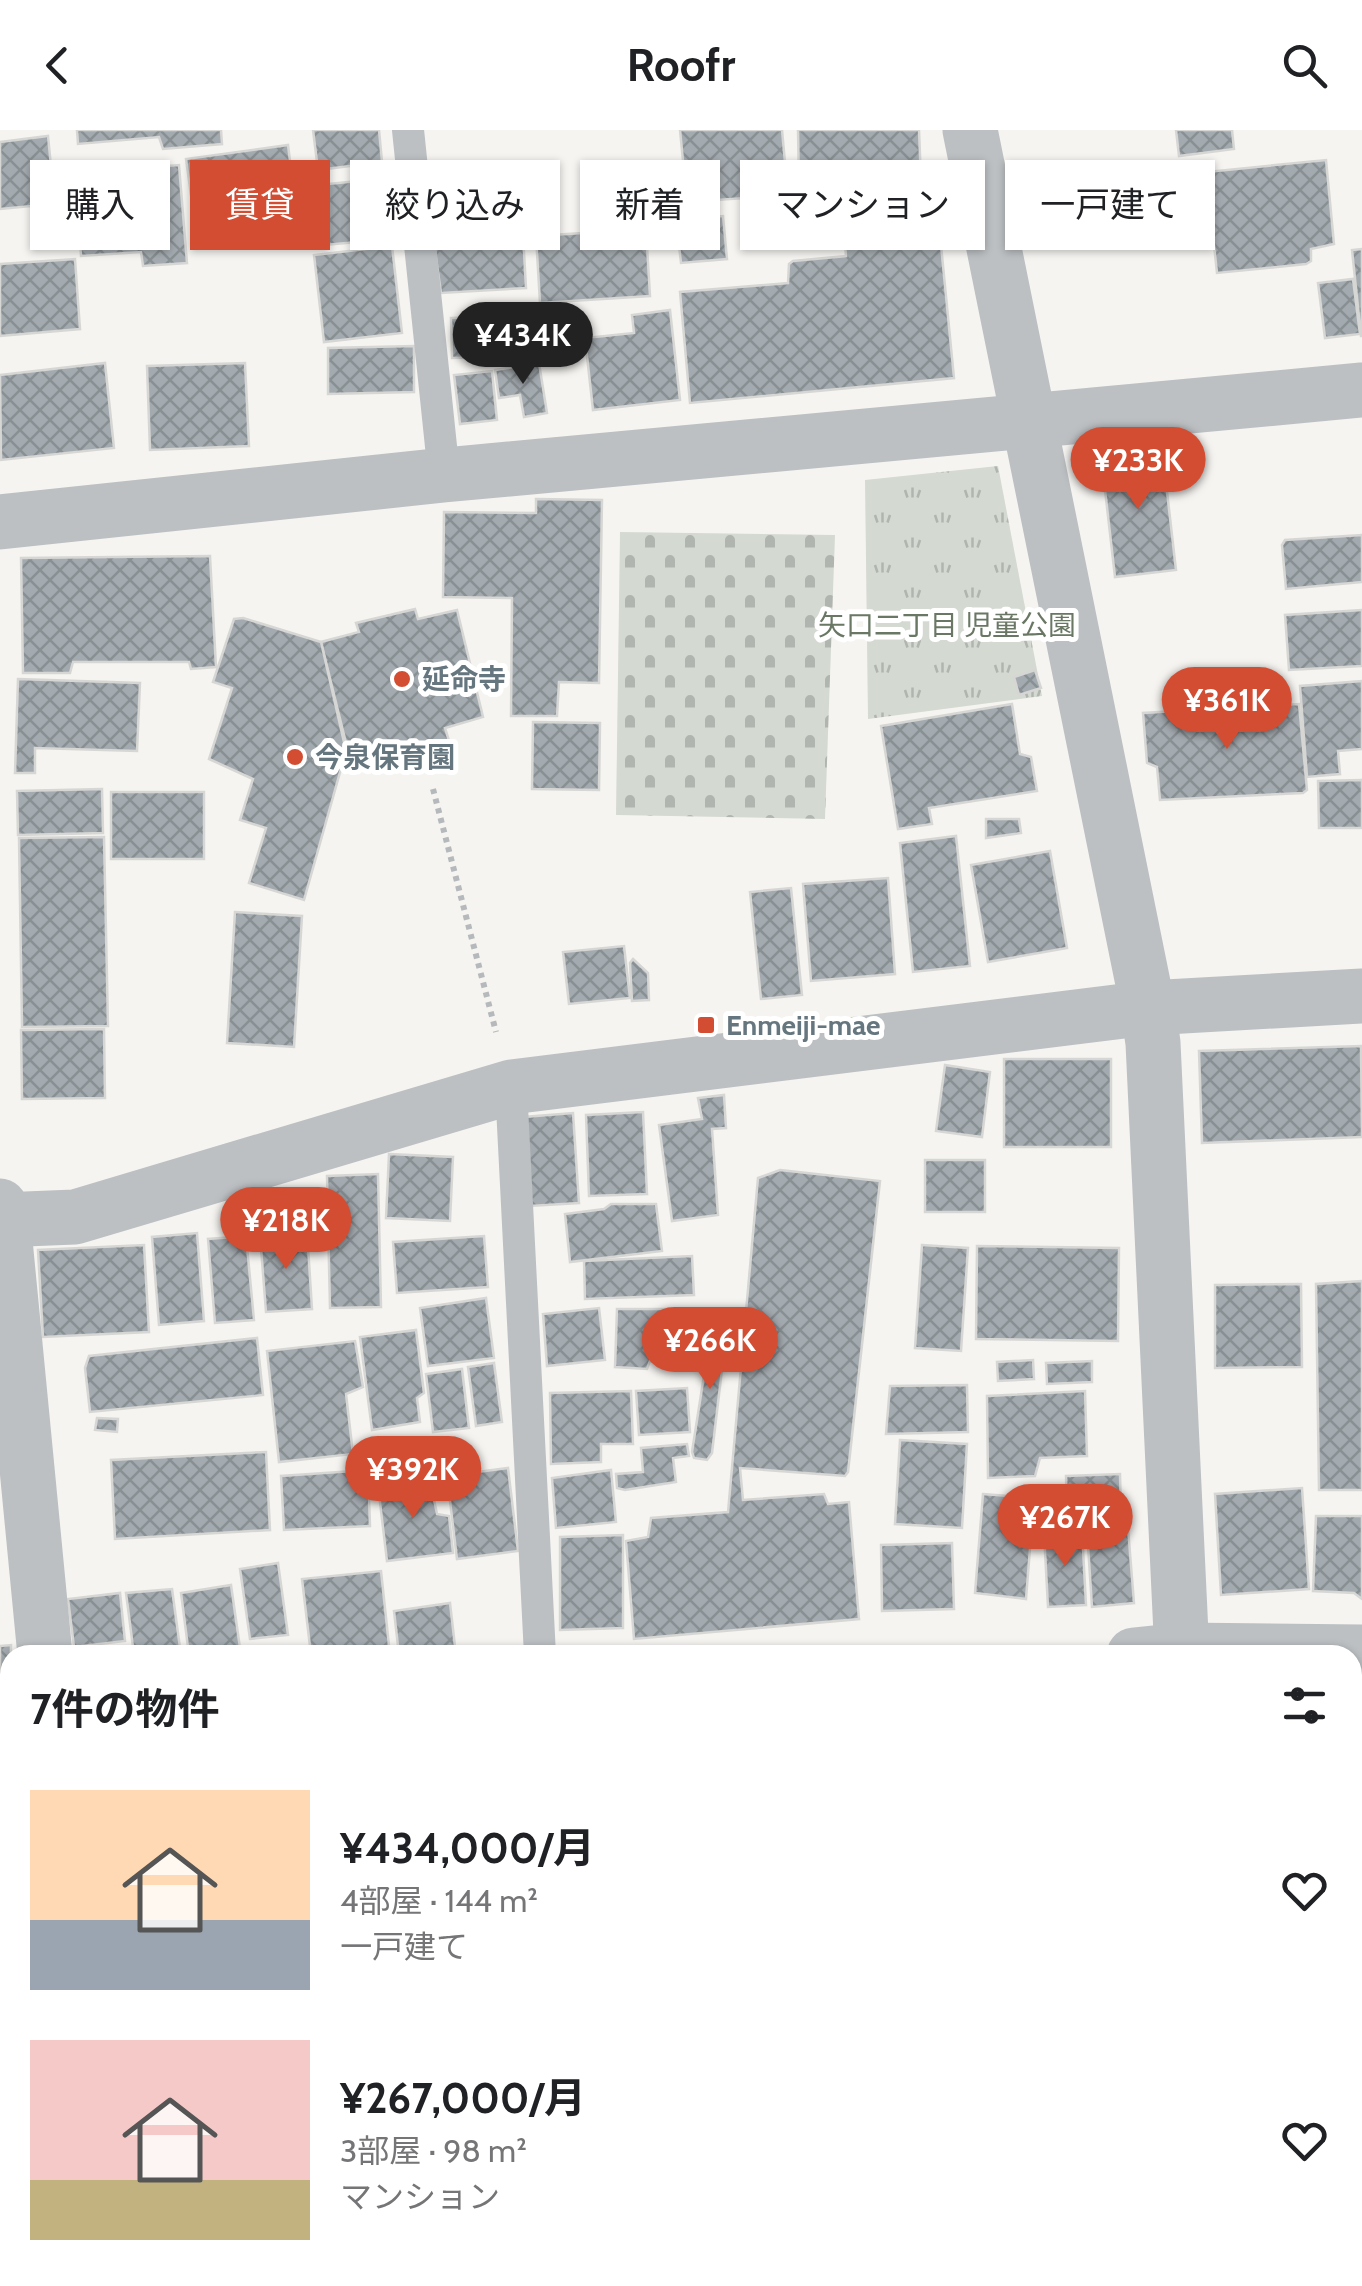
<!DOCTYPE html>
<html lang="ja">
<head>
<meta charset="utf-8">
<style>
  :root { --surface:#fff; --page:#f2f2f2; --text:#202124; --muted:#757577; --accent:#d34d33 }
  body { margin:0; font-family:Cabin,"Noto Sans JP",sans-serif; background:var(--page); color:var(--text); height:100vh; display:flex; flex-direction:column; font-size:38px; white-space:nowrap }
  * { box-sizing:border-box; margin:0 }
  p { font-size:32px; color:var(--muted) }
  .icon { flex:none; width:55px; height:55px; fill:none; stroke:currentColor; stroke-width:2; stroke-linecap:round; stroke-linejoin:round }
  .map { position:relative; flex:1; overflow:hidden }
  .sheet { position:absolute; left:0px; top:1515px; width:1362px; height:642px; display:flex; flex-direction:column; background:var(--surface); border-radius:30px 30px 0 0; box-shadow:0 2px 8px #0004 }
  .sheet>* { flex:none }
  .hud { position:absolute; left:30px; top:30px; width:1302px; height:90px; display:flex; gap:20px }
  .price { position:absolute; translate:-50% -85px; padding:0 22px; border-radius:35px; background:var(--accent); color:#fff; font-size:32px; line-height:65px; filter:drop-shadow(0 2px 5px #0008) }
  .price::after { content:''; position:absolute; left:50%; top:60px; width:30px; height:22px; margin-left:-15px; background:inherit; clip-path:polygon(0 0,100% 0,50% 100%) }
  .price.on { background:#222; color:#fff }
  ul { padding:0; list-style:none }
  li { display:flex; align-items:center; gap:30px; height:250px; padding:0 30px }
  li span { display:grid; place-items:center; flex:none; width:280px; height:200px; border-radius:0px; color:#555 }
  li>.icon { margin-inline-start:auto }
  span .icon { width:120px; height:120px; fill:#fffc; stroke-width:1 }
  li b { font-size:42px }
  h2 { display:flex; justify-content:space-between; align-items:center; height:120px; padding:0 30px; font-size:42px }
  .pill { padding:0 35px; border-radius:0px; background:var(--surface); box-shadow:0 2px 8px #0004; font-size:35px; line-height:90px }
  .pill.on { background:var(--accent); color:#fff }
  header { display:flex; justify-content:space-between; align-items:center; height:130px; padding:0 30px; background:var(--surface); font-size:45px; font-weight:700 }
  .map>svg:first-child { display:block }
  .grass { fill:url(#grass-tufts) }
  .cemetery { fill:url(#cemetery-stones) }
  .building { fill:url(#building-cross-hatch); stroke:#d6d6d4; stroke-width:2.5 }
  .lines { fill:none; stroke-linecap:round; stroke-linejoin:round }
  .path { stroke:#b6b9bb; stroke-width:6; stroke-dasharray:5 5; stroke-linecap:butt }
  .lane { stroke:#bcc0c3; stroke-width:32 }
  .street { stroke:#bcc0c3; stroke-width:55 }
  .poi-dot { fill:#d34d33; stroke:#fff; stroke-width:4 }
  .labels { text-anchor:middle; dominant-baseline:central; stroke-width:10; stroke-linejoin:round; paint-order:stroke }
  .park-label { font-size:28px; fill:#6a7764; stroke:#fff }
  .poi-label { font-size:28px; font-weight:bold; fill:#66767f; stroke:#fff; text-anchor:start }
</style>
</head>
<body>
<header><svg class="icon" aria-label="back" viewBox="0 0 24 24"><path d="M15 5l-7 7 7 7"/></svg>Roofr<svg class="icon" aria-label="search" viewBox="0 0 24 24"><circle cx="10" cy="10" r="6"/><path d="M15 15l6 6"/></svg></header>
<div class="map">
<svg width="1362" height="2156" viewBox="0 0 1362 2156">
  <defs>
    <pattern id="grass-tufts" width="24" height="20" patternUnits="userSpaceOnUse" patternTransform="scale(2.5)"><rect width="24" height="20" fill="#d4d9d1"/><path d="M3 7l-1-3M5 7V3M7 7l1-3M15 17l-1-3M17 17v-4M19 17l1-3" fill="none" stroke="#b0b5af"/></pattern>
    <pattern id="cemetery-stones" width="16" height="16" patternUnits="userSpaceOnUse" patternTransform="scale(2.5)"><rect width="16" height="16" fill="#d4d9d1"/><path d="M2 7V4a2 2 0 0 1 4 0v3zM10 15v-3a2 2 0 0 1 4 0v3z" fill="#b0b5af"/></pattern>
    <pattern id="building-cross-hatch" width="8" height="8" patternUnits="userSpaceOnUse" patternTransform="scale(2.5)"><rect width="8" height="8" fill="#a4abb0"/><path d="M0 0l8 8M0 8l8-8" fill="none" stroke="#899094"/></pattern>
  </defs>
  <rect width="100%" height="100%" fill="#f5f4f1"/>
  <!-- grass -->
  <polygon class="grass" points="998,336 1042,566 868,589 865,350"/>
  <!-- cemetery -->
  <polygon class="cemetery" points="620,402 835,405 825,689 616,685"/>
  <!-- building -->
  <g class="building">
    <polygon points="77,0 221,0 222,14 163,19 159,7 78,14"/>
    <polygon points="313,0 379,0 382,32 318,40"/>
    <polygon points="680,0 782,0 788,65 687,72"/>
    <polygon points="798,0 919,0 921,50 799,55"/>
    <polygon points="1176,0 1232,0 1234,19 1179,26"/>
    <polygon points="48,6 53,56 62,60 68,111 36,114 31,76 0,79 0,12"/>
    <polygon points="288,15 299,103 198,116 186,29"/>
    <polygon points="1326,30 1334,114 1311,119 1311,131 1306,134 1217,143 1206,42"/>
    <polygon points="179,35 187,133 143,136 141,122 81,126 75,43"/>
    <polygon points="388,48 389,109 314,116 308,56"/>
    <polygon points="675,63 682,76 668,83 662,69"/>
    <polygon points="936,64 954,248 690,273 680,162 788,153 789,134 793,131 846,126 841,72"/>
    <polygon points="723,86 727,129 681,133 676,90"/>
    <polygon points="646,99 650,166 540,173 536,106"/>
    <polygon points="523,104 526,158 441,163 434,114 437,108"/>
    <polygon points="392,116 402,203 324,212 314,125"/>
    <polygon points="1362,119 1362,206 1361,206 1352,120"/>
    <polygon points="75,129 80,199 0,206 0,134"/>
    <polygon points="1353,149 1360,204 1325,208 1318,153"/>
    <polygon points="670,180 680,270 593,280 585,208 634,203 632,185"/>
    <polygon points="531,186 533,226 452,228 451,188"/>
    <polygon points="414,216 414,262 328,264 328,218"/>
    <polygon points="105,233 114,318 1,330 0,245"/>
    <polygon points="245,233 249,316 150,320 147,236"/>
    <polygon points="539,233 547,283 524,287 520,265 499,268 495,240"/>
    <polygon points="492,241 497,290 460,294 454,245"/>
    <polygon points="1162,318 1176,440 1115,447 1101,325"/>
    <polygon points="536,369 602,370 599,553 559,552 557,586 511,586 512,468 443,467 444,382 536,383"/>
    <polygon points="1362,405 1362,452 1286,459 1282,415 1285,410"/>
    <polygon points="210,426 216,537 191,539 189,532 73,532 70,543 23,543 21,428"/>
    <polygon points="415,479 418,489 457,480 483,587 445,598 451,617 392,631 387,612 348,621 321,512 359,502 356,493"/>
    <polygon points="1362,480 1362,536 1289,540 1285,485"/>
    <polygon points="243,488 321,512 346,621 304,770 249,753 266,698 240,690 253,649 209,629 232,558 213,552 234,489"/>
    <polygon points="1035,540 1041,558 1019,565 1014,547"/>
    <polygon points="18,549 140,553 137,621 35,618 35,643 15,643"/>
    <polygon points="1362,551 1362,619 1338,621 1340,644 1307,647 1300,556"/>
    <polygon points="1012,574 1020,624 1031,627 1037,661 929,678 932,694 898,699 881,596"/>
    <polygon points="1299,574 1307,660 1303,663 1160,670 1157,637 1147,633 1143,583"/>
    <polygon points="533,592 600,593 599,660 532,659"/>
    <polygon points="1362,650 1362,698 1319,698 1318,651"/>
    <polygon points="102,659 103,703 18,705 17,661"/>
    <rect x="111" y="662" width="93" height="67"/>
    <polygon points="986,689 1019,689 1021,703 986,708"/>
    <polygon points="956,706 970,836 913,842 900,713"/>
    <polygon points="104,707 108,896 22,897 19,708"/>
    <polygon points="1050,721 1067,818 988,832 971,735"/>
    <polygon points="888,748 895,844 811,851 803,754"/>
    <polygon points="791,758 802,865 761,869 750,762"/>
    <polygon points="235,782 302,786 294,917 227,913"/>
    <polygon points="624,816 630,868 569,874 563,822"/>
    <polygon points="633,829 648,843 649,870 632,871 630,833"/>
    <polygon points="104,899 105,968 22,969 21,900"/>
    <polygon points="1361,916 1362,1007 1202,1013 1199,921"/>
    <rect x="1004" y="929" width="107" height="88"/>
    <polygon points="945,935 990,942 982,1007 936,1001"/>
    <polygon points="724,965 726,998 712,999 718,1085 672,1091 659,995 702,989 698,968"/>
    <polygon points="643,982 647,1064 589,1066 586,985"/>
    <polygon points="573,983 579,1073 530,1076 524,987"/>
    <polygon points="389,1024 453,1027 450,1091 386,1088"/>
    <rect x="925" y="1030" width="60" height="52"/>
    <polygon points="780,1040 880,1051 848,1342 845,1346 740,1338 743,1370 824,1364 828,1374 849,1372 859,1489 634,1509 626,1411 648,1407 651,1388 728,1382 758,1048"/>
    <polygon points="378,1044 381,1177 330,1178 327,1046"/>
    <polygon points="253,1069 304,1070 302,1098 252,1096"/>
    <polygon points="611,1074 656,1074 662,1121 570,1132 565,1084 604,1079"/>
    <polygon points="307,1101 312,1179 266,1182 260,1105"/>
    <polygon points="197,1103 204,1191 159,1195 152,1107"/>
    <polygon points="246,1106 254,1190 215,1193 208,1109"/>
    <polygon points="484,1106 488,1157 397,1163 393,1112"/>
    <polygon points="144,1115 149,1202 43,1207 38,1120"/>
    <polygon points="922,1115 968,1118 961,1221 915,1218"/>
    <polygon points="977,1116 1119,1118 1118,1211 976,1209"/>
    <polygon points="692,1126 694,1165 585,1169 584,1131"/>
    <polygon points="1362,1151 1362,1360 1319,1360 1316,1154"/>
    <polygon points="1301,1154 1302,1237 1215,1238 1215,1155"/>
    <polygon points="486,1168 494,1228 428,1236 420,1178"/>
    <polygon points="599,1178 605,1230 547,1236 543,1184"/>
    <polygon points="617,1179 698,1179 698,1228 651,1228 647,1239 615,1237"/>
    <polygon points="713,1188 726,1190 727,1198 712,1323 707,1330 694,1328 692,1322"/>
    <polygon points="416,1200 424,1263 417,1268 420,1292 372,1300 360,1207"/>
    <polygon points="257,1208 263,1265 90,1282 85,1238 89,1226"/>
    <polygon points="355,1211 363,1257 346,1264 353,1324 279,1332 267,1221"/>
    <polygon points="1033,1230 1034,1249 998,1251 997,1232"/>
    <polygon points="1092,1231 1092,1252 1047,1254 1046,1233"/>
    <polygon points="494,1233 502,1292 476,1296 468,1237"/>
    <polygon points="462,1239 469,1298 433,1302 426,1244"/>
    <polygon points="967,1255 968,1302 886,1304 890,1256"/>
    <polygon points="687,1258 690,1302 639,1305 636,1261"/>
    <polygon points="631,1261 633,1314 601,1314 601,1332 551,1334 550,1263"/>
    <polygon points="1085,1261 1087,1326 1040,1328 1035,1346 988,1348 987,1266"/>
    <polygon points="97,1288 118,1289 117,1302 95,1300"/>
    <polygon points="900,1310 967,1314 962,1398 895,1394"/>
    <polygon points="687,1314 689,1326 673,1328 676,1352 625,1360 617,1358 616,1344 643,1342 641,1318"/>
    <polygon points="266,1322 270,1400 115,1409 111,1330"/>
    <polygon points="508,1338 518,1421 457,1429 447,1346"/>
    <polygon points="368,1340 370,1396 284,1400 281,1346"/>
    <polygon points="611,1340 616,1392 556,1398 552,1348"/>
    <polygon points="1120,1344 1121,1382 1067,1384 1066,1346"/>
    <polygon points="429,1346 437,1384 449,1386 453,1423 387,1431 378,1356"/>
    <polygon points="1302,1358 1309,1459 1221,1465 1215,1364"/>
    <polygon points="983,1364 1034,1368 1026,1469 975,1463"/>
    <polygon points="1316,1386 1362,1386 1362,1469 1354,1463 1313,1461"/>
    <polygon points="1128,1398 1134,1473 1092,1477 1087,1400"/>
    <polygon points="1082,1400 1086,1475 1048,1477 1044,1403"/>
    <polygon points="623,1405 623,1498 560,1500 560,1407"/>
    <polygon points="952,1413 954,1479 882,1481 881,1415"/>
    <polygon points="278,1433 288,1505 250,1509 240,1439"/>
    <polygon points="381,1441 390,1525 311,1525 302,1449"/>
    <polygon points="231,1455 241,1525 189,1525 181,1463"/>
    <polygon points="172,1459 181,1525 134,1525 126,1463"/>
    <polygon points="120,1463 125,1511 74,1517 68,1469"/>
    <polygon points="450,1473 456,1525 399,1525 394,1481"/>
    <polygon points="11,1515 10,1582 0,1584 0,1516"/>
    <polygon points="1362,1558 1362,1672 1352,1673 1352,1559"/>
    <polygon points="1362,1685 1362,1774 1352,1775 1352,1686"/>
    <polygon points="0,1711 7,1761 0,1762"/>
    <polygon points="1362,1778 1362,1816 1352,1817 1352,1779"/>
    <polygon points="10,1805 10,1875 0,1876 0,1807"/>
    <polygon points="1362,1828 1362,1891 1352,1892 1352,1829"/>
    <polygon points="10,1918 10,1953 0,1953 0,1919"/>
    <polygon points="1352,1938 1357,1938 1362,1974 1362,1999 1352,2000"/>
    <rect x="0" y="1970" width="10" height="55"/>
    <polygon points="1352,2003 1362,2003 1362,2070 1352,2071"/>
    <rect x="0" y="2049" width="10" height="40"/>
    <polygon points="157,2148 182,2148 183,2156 158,2156"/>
    <polygon points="328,2148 359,2148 360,2156 328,2156"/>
    <polygon points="391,2148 413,2148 414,2156 392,2156"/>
    <polygon points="867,2148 955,2148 956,2156 868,2156"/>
    <polygon points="970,2148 1052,2148 1053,2156 971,2156"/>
    <polygon points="1070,2148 1195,2148 1196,2156 1071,2156"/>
  </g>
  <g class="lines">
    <!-- path -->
    <polyline class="path" points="433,659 496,902"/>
    <!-- lane -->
    <g class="lane">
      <polyline points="408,0 444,345"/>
      <polyline points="511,957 540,1525"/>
    </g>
    <!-- street -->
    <g class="street">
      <polyline points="970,0 1148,878 1153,913 1182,1525"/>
      <polyline points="0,392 444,345 1362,260"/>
      <polyline points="0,1076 3,1090 45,1525"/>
      <polyline points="0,1090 75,1087 511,957 1148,878 1362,866"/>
      <polyline points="1134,1525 1182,1520 1362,1522"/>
      <polyline points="0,1640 10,1639"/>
      <polyline points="0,2133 10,2132"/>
      <polyline points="105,2148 106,2156"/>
      <polyline points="1244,2148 1245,2156"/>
    </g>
  </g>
  <!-- markers -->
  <g class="poi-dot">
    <circle cx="402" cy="549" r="10"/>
    <circle cx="295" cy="627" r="10"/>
    <rect x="696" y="885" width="20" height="20" rx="5"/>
  </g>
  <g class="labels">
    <!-- park labels -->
    <g class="park-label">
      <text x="947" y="495">矢口二丁目 児童公園</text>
    </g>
    <!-- poi labels -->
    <g class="poi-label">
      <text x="422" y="549">延命寺</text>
      <text x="315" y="627">今泉保育園</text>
      <text x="726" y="895">Enmeiji-mae</text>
    </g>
  </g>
</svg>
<b class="price on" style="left:523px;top:257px">¥434K</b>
<b class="price" style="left:1138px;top:382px">¥233K</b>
<b class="price" style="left:1227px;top:622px">¥361K</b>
<b class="price" style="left:286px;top:1142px">¥218K</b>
<b class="price" style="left:710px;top:1262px">¥266K</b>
<b class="price" style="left:413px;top:1391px">¥392K</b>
<b class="price" style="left:1065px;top:1439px">¥267K</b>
<div class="hud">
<a class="pill">購入</a>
<a class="pill on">賃貸</a>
<a class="pill">絞り込み</a>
<a class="pill">新着</a>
<a class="pill">マンション</a>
<a class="pill">一戸建て</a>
</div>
<section class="sheet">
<h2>7件の物件<svg class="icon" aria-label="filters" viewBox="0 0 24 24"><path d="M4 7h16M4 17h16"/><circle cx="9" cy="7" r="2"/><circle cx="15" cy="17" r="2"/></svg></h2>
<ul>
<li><span style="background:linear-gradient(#ffd9b3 65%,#9aa5b1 0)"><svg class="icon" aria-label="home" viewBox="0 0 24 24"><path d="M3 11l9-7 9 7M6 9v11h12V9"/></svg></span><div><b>¥434,000/月</b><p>4部屋 · 144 m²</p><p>一戸建て</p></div><svg class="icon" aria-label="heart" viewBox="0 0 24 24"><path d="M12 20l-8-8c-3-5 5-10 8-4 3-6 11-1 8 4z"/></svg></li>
<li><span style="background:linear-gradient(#f6c9c9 70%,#c2b280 0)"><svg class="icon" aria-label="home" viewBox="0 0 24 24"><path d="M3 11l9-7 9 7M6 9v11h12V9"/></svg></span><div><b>¥267,000/月</b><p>3部屋 · 98 m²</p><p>マンション</p></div><svg class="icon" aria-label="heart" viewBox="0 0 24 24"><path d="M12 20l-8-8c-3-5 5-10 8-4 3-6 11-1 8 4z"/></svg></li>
</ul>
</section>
</div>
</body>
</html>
